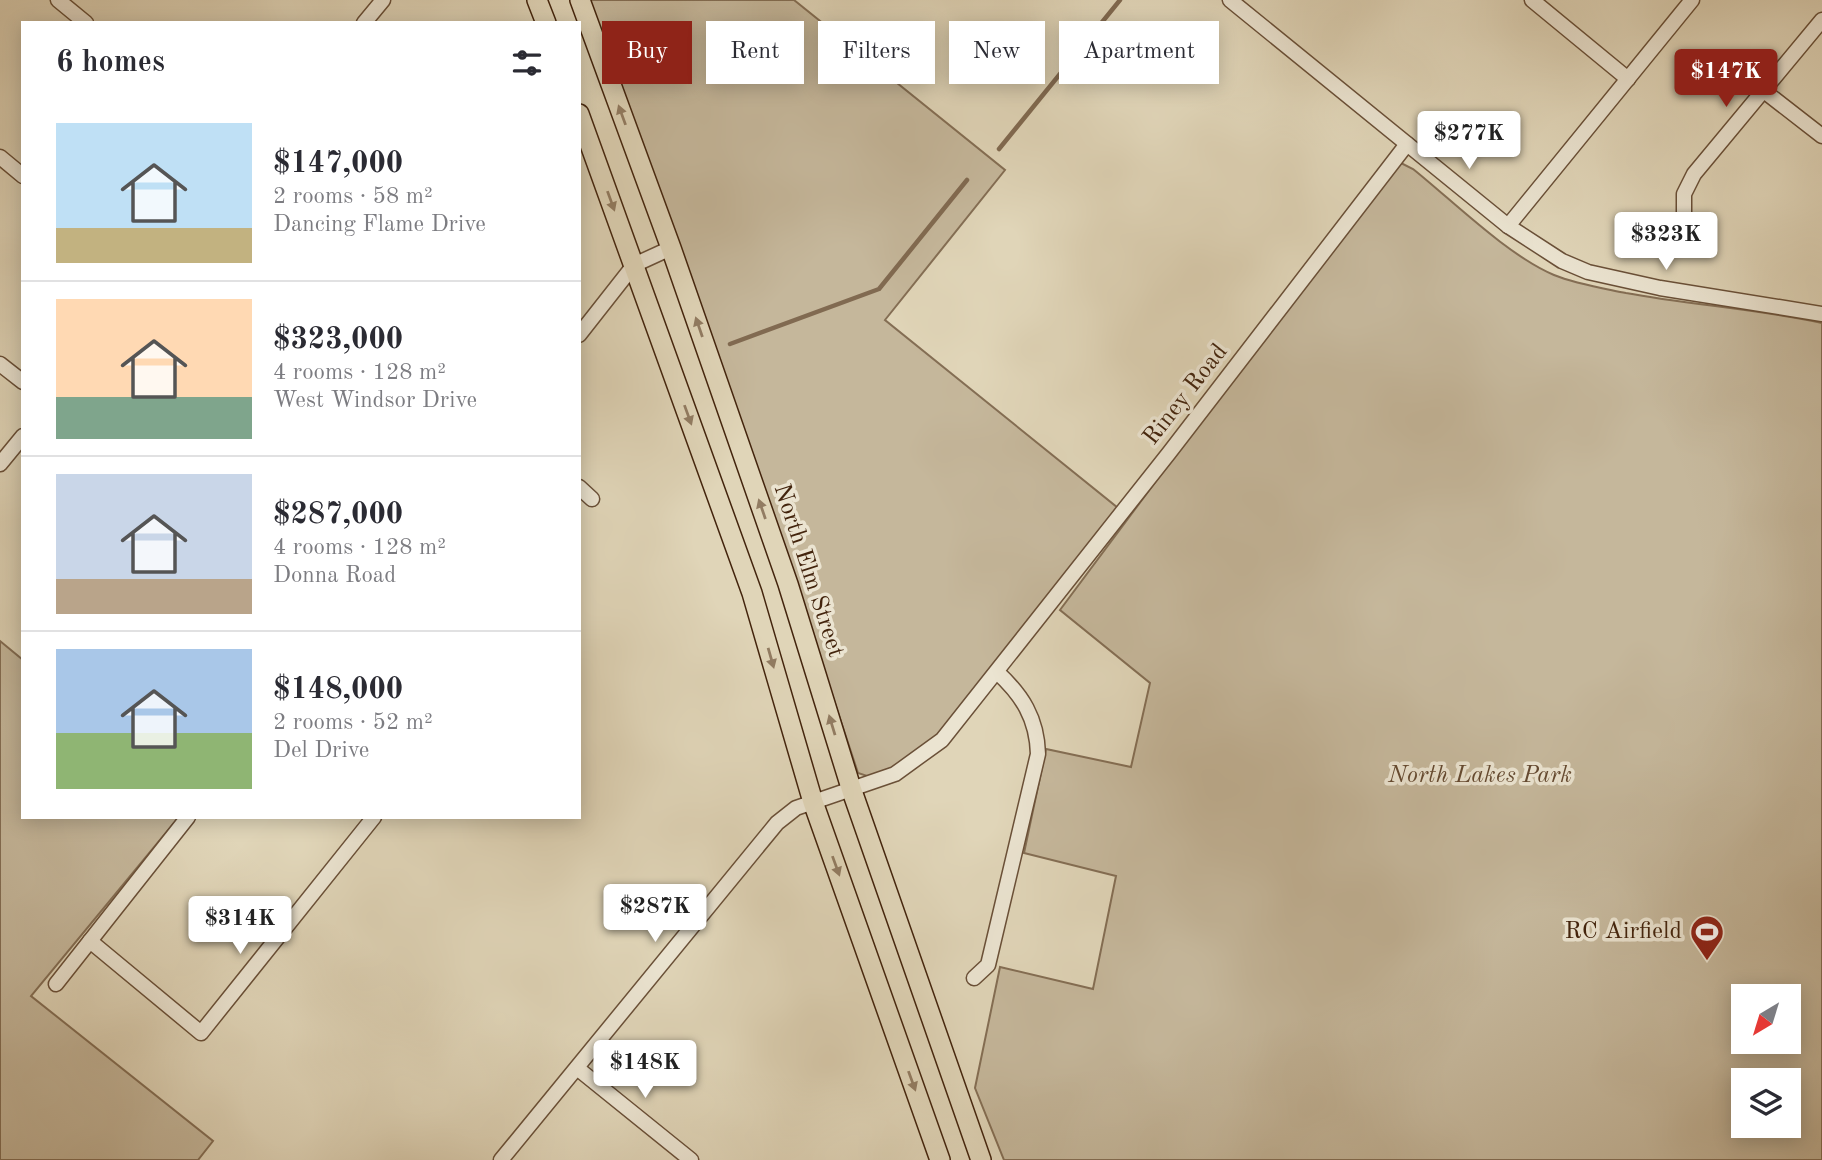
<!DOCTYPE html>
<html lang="en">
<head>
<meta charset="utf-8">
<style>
  :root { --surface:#fff; --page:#f2f2f3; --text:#2b2b33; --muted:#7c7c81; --line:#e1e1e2; --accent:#8f2418 }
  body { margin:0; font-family:"Old Standard TT",serif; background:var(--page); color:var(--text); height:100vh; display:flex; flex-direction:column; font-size:26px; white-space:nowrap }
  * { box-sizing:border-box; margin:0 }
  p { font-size:23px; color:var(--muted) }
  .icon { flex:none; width:38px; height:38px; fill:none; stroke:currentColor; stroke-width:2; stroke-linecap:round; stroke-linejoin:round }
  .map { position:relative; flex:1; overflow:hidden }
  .side { position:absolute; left:21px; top:21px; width:560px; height:798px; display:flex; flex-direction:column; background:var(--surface); border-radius:0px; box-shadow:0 4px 18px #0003 }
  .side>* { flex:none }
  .banner { position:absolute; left:602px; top:21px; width:665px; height:63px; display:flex; gap:14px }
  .needle { width:46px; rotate:218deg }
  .tools { position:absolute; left:1731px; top:984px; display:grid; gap:14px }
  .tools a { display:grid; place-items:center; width:70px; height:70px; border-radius:0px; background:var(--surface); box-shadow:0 4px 18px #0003; font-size:35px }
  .price { position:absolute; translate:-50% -60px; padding:0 16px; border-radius:7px; background:#fff; color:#222; font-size:23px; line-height:46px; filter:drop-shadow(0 2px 4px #0008) }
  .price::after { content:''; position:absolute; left:50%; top:42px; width:21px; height:16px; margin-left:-10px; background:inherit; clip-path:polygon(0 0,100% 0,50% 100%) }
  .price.on { background:var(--accent); color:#fff }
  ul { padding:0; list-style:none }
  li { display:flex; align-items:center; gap:21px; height:175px; padding:0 35px }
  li+li { border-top:2px solid var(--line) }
  li span { display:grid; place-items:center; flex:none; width:196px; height:140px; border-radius:0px; color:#555 }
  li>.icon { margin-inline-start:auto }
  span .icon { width:84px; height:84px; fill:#fffc; stroke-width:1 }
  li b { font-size:30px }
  h2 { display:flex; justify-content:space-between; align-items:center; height:84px; padding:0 35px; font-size:30px }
  .pill { padding:0 24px; border-radius:0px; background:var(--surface); box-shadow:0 4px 18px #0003; font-size:24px; line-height:63px }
  .pill.on { background:var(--accent); color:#fff }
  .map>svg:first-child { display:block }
  .green { fill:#c5b79b; stroke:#846e54; stroke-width:2; fill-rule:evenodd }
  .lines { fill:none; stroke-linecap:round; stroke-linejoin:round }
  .stream { stroke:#816a51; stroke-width:4.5 }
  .minor-casing { stroke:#6a5038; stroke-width:17 }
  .major-casing { stroke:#43240d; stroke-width:22 }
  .minor { stroke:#ebe4d1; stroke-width:14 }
  .major { stroke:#e0d5b8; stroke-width:19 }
  .oneway { fill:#927c62 }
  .labels { text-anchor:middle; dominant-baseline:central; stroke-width:7; stroke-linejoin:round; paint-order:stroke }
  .street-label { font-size:24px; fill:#43240d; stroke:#ebe4d1 }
  .park-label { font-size:24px; font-style:italic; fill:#644930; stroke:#ebe4d1 }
  .poi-label { font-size:24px; fill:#43240d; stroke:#ebe4d1; text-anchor:end }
</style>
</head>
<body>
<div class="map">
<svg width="1822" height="1160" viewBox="0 0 1822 1160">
  <rect width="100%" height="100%" fill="#e0d5b8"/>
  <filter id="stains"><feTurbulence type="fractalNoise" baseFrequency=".00286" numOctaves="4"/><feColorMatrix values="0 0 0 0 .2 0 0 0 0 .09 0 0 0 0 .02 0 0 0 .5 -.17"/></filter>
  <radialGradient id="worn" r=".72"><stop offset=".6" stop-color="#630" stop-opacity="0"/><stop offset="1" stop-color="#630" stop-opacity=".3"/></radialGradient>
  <!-- green -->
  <g class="green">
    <polygon points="589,0 794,0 1005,170 885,320 1118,508 945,728 904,763 870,777 858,773 764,489"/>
    <path d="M 1395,160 L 1413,169 C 1453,201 1507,255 1554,275 C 1576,284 1602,288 1626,293 C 1691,305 1757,309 1822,323 L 1822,1160 L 1004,1160 L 975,1088 L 1000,967 L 1093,989 L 1116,876 L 1024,853 L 1046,749 L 1131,767 L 1150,683 L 1060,610 ZM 1743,996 L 1788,996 L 1788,1041 L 1743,1041 ZM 1743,1080 L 1788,1080 L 1788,1125 L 1743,1125 Z"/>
    <polygon points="0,641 23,660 23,817 179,817 31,996 213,1141 198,1160 0,1160"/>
  </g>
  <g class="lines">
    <!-- stream -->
    <g class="stream">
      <polyline points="999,149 1120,0"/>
      <polyline points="730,344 879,289 967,180"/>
    </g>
    <!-- minor casing -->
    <g class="minor-casing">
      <g id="minor">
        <polyline points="58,0 86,23"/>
        <polyline points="1230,0 1508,226 1562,261 1588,272 1660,288 1822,314"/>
        <polyline points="1532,0 1628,79"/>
        <polyline points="364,23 383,0"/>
        <polyline points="1764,91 1822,136"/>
        <polyline points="0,157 23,176"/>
        <polyline points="1684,216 1684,194 1694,174 1822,20"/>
        <polyline points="1508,226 1692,0"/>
        <polyline points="579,335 634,265 671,248"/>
        <polyline points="0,364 23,382"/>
        <polyline points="0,464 23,436"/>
        <polyline points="579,487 592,499"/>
        <polyline points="90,941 201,1033 374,817"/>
        <path d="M 974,978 L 988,965 L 1038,754 C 1037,718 1022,695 997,672"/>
        <polyline points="56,984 188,817"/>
        <polyline points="577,1068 691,1160"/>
        <polyline points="501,1160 777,823 796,808 895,774 942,740 1169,453 1407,144"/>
      </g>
    </g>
    <!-- major casing -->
    <g class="major-casing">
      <g id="major">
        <polyline points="537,0 546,23"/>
        <polyline points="580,0 671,248 788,584 852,791 981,1160"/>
        <polyline points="579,114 752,593 813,802 940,1160"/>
      </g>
    </g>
    <!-- minor -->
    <use href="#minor" class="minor"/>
    <!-- major -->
    <use href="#major" class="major"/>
  </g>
  <!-- one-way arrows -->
  <defs><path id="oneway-solid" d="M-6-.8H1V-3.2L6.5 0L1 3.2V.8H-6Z" transform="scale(1.75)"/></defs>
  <g class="oneway">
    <use href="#oneway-solid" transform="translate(622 115) rotate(-110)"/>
    <use href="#oneway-solid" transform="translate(611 201) rotate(70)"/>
    <use href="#oneway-solid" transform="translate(699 327) rotate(-109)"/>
    <use href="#oneway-solid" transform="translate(688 415) rotate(70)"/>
    <use href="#oneway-solid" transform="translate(762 509) rotate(-109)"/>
    <use href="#oneway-solid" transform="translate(771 658) rotate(74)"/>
    <use href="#oneway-solid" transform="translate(832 725) rotate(-107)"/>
    <use href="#oneway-solid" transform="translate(836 866) rotate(70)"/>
    <use href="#oneway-solid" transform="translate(912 1081) rotate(70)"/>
  </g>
  <!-- icons -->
  <defs>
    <g id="stadium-pin" transform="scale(1.75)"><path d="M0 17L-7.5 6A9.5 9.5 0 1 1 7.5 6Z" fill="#8f2418" stroke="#ebe4d1"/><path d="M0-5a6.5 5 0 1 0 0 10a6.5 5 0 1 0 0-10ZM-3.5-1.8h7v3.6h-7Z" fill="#fff"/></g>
  </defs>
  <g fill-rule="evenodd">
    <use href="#stadium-pin" x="1707" y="932"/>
  </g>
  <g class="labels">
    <!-- street labels -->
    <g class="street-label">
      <text transform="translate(1186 395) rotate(-52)">Riney Road</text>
      <text transform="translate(808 571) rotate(72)">North Elm Street</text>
    </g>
    <!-- park labels -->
    <g class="park-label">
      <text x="1480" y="776">North Lakes Park</text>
    </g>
    <!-- poi labels -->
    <g class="poi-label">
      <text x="1682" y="932">RC Airfield</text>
    </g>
  </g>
  <rect width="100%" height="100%" filter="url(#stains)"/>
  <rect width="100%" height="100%" fill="url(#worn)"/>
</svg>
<div class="tools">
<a><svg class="needle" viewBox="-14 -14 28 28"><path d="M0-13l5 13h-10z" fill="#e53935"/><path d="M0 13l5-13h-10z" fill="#7c7c81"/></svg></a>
<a><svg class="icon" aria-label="layers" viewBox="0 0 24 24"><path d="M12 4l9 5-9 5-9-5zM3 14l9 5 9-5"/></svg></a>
</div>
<b class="price on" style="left:1726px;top:109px">$147K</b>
<b class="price" style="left:1469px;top:171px">$277K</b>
<b class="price" style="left:1666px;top:272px">$323K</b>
<b class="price" style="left:655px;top:944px">$287K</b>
<b class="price" style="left:240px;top:956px">$314K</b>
<b class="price" style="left:645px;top:1100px">$148K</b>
<div class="banner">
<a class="pill on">Buy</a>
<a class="pill">Rent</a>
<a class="pill">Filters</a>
<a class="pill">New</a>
<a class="pill">Apartment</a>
</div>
<section class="side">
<h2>6 homes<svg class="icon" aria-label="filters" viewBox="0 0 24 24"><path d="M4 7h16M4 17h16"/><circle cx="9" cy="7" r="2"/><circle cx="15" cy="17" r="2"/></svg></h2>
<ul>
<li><span style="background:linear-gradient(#bfe0f5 75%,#c2b280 0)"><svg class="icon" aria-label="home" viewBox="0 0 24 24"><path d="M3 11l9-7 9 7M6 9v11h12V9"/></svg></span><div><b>$147,000</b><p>2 rooms · 58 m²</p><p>Dancing Flame Drive</p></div></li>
<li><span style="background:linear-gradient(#ffd9b3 70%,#7fa58c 0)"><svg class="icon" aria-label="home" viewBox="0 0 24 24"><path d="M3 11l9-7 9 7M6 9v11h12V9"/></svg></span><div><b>$323,000</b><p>4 rooms · 128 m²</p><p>West Windsor Drive</p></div></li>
<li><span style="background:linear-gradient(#c9d6e8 75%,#b9a48a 0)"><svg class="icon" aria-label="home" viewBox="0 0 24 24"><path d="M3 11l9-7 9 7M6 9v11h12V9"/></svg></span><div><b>$287,000</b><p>4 rooms · 128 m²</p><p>Donna Road</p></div></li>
<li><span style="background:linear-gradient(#a9c7e8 60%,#8fb573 0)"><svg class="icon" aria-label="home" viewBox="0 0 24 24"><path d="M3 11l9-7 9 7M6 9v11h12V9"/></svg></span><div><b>$148,000</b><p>2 rooms · 52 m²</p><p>Del Drive</p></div></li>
</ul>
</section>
</div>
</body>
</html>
